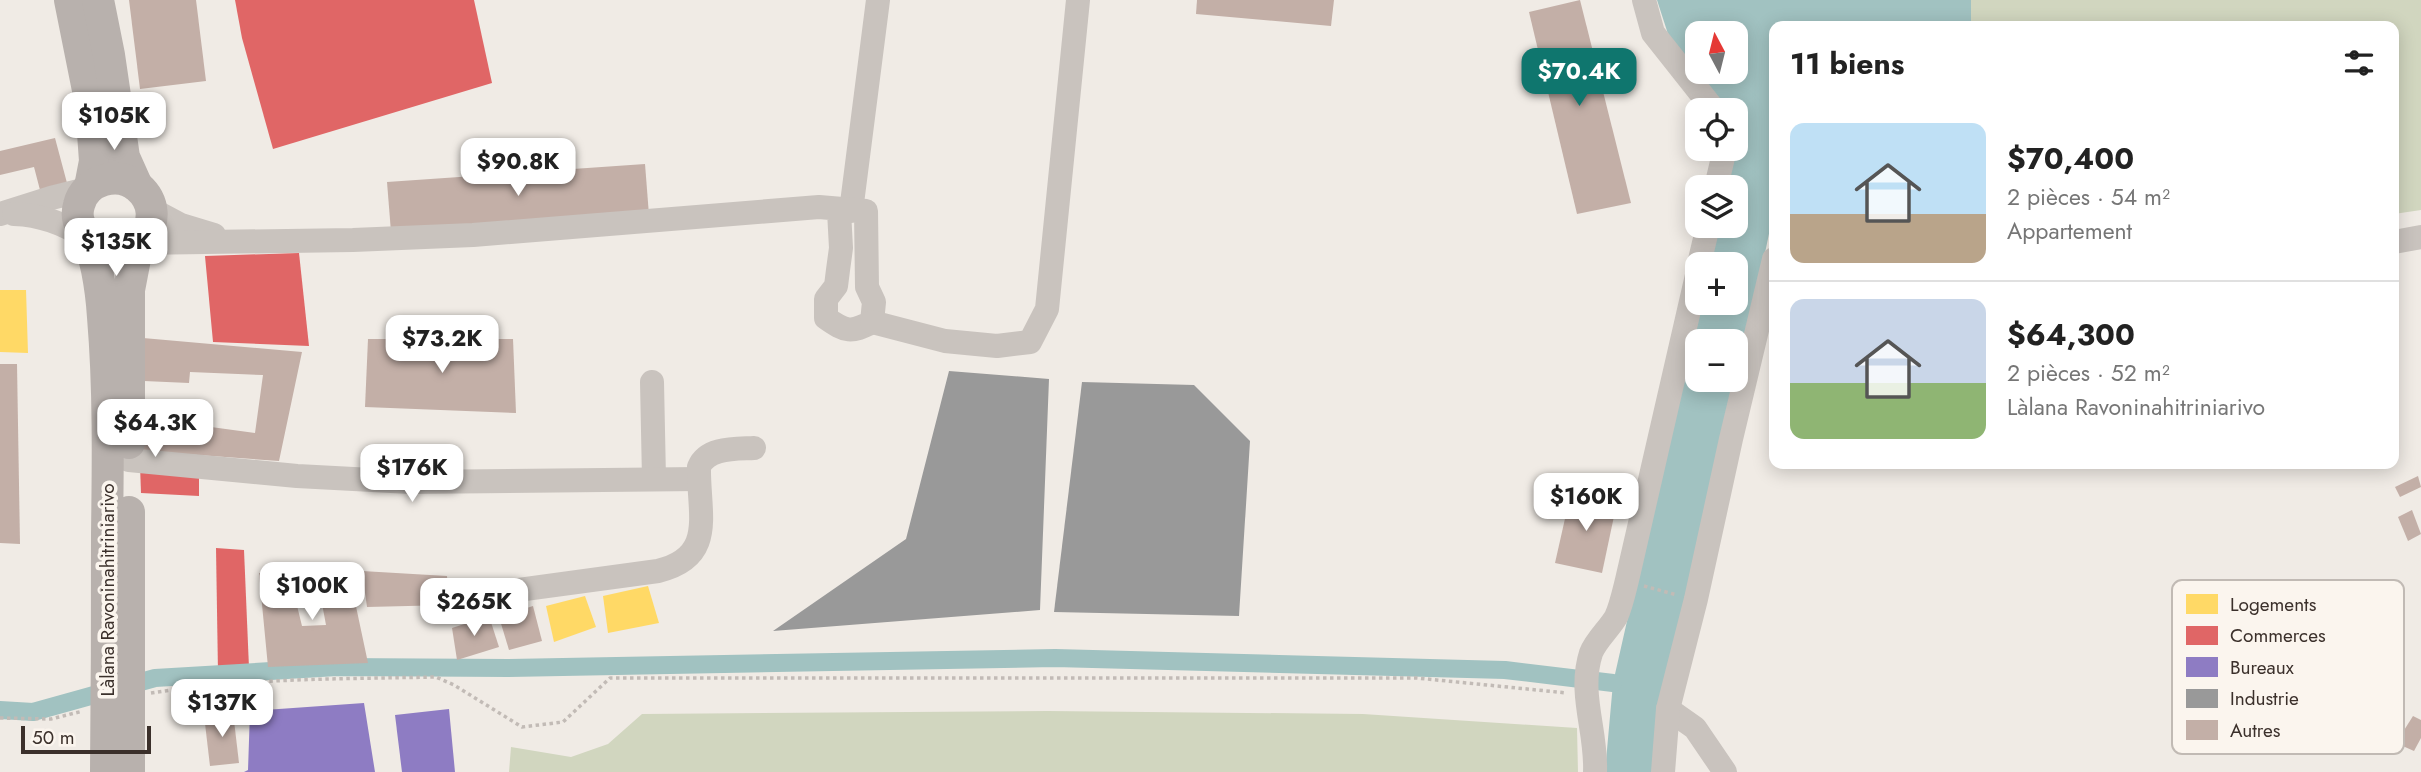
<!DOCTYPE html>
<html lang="fr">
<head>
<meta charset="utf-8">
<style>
  :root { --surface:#fff; --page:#f2f2f2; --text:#222; --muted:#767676; --line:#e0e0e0; --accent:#0f766e }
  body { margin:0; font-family:Jost,sans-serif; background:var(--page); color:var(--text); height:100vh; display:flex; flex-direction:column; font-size:26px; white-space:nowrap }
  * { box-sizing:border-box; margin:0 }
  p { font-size:23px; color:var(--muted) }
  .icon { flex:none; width:38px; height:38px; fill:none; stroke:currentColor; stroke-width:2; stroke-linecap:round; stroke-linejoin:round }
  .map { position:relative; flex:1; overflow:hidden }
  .details { position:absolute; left:1769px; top:21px; width:630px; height:448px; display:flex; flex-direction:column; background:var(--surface); border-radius:14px; box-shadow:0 4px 18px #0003 }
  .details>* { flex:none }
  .needle { width:46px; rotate:353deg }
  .controls { position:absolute; left:1685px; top:21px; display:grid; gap:14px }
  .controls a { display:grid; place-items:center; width:63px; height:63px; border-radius:14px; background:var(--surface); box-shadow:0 4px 18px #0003; font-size:35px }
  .scale { position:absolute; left:21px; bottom:18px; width:130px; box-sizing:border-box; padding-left:7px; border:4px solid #3b302b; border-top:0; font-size:19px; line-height:24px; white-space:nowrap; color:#3b302b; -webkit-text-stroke:5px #fbf5ee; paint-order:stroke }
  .price { position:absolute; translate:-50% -60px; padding:0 16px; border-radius:14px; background:#fff; color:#222; font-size:23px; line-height:46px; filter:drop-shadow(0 2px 4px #0008) }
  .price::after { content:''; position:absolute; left:50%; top:42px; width:21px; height:16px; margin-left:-10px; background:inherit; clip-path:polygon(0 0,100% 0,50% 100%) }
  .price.on { background:var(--accent); color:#fff }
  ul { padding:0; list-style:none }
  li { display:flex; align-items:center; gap:21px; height:175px; padding:0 21px }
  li+li { border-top:2px solid var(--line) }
  li span { display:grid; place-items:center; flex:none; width:196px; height:140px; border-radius:14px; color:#555 }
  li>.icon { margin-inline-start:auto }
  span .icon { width:84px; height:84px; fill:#fffc; stroke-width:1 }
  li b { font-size:30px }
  h2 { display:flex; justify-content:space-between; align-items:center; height:84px; padding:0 21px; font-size:30px }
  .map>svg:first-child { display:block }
  .green { fill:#d1d6bf }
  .water { fill:#a1c2c1; fill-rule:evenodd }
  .homes { fill:#ffd966 }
  .shops { fill:#e06666 }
  .offices { fill:#8e7cc3 }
  .industry { fill:#999 }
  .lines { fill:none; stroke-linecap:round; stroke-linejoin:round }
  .canal { stroke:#a1c2c1; stroke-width:18 }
  .building { fill:#c3afa7 }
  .path { stroke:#c2bbb6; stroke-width:3.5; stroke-dasharray:3.5 3.5; stroke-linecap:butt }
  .minor { stroke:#c9c3be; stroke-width:24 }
  .major { stroke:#b8b1ad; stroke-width:32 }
  .labels { text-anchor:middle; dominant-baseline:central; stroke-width:7; stroke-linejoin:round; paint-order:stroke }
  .street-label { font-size:19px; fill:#3b302b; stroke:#fbf5ee }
  .key { fill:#fbf5ee; stroke:#c1bab4; stroke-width:2 }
  .key-label { font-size:19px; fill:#3b302b }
</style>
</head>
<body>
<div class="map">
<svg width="2421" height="772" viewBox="0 0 2421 772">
  <rect width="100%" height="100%" fill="#f0ebe5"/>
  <!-- green -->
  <g class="green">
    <polygon points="1971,0 2421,0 2421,210 2394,214 2394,26 1971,26"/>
    <polygon points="1047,711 1363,714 1577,728 1578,772 509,772 511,747 571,757 608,744 642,714"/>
  </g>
  <!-- water -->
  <path class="water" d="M 1657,0 L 1971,0 L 1971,26 L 1774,26 L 1774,210 L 1656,772 L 1605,772 L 1613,683 L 1699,303 L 1736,303 L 1736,264 L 1708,264 L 1716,226 L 1736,226 L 1736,187 L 1724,187 L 1736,149 L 1736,110 L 1727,110 L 1668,34 ZM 1698,33 L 1736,33 L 1736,72 L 1698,72 ZM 1698,341 L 1736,341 L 1736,380 L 1698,380 Z"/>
  <!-- homes -->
  <g class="homes">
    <polygon points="0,290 26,290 28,353 0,352"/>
    <polygon points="648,586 659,623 608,633 603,596"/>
    <polygon points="585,596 596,627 554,642 546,606"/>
  </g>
  <!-- shops -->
  <g class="shops">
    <polygon points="235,0 474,0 492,83 273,149 242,38"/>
    <polygon points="299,253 309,346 213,342 205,256"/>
    <polygon points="140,465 199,467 199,496 141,493"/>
    <polygon points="216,548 244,550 249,668 218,673"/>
  </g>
  <!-- offices -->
  <g class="offices">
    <polygon points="364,703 375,772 244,772 248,770 250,711"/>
    <polygon points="449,709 455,772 402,772 395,715"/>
  </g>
  <!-- industry -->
  <g class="industry">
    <polygon points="949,371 1049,379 1040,610 773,631 906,539"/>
    <polygon points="1082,382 1194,385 1250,441 1239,616 1054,612"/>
  </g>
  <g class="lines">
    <!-- canal -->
    <polyline class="canal" points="0,710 33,712 155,678 337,667 509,668 1055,658 1505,670 1613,683"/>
  </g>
  <!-- building -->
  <g class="building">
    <polygon points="129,0 196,0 206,81 140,89"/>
    <polygon points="1197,0 1334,0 1331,26 1196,14"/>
    <polygon points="1580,0 1631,203 1577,214 1529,12"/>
    <polygon points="55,138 67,183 40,190 34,167 0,175 0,151"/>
    <polygon points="645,164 649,215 391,232 387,182"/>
    <polygon points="143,338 302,352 279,461 143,451 145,418 255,433 263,375 190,372 189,383 144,381"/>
    <polygon points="368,339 513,339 516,413 365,407"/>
    <polygon points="0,364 17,364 20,544 0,543"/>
    <polygon points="2418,476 2421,487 2400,497 2395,487"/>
    <polygon points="1571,492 1617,502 1602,573 1555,563"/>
    <polygon points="2412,510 2421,534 2408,541 2398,517"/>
    <polygon points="347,564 368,663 268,667 259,573 289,573 302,626 326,625 315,566"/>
    <polygon points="362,571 447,576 449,605 367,607"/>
    <polygon points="533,606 542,641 509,650 499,617"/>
    <polygon points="489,616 499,647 457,660 452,628"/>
    <polygon points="233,712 239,763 210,766 204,715"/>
    <polygon points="2413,716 2421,720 2421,738 2414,751 2396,743"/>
  </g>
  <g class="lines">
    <!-- path -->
    <g class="path">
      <polyline points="1644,586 1677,595"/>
      <path d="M 151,693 C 245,678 341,679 436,677 L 454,685 L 522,727 L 563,722 L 610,678 L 1417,678 L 1567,693"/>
      <polyline points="0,718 51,719 83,711"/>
    </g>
    <!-- minor -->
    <g class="minor">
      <polyline points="1644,0 1653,33 1714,110"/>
      <polyline points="1716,187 1725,149"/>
      <polyline points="151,209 181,225 214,235"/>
      <polyline points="851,211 878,0"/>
      <polyline points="0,214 51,198 87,189"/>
      <path d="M 14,214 C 41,215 62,223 85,237"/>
      <polyline points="2394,242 2421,237"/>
      <path d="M 138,243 L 353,240 L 473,235 L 819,207 L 866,211 L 867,287 L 874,302 L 872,322 C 851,333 846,332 826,318 L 826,299 L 836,286 L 838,270 L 841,248 L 839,211"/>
      <polyline points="1699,264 1708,226"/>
      <polyline points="872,322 945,341 997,346 1030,342 1047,309 1078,0"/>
      <polyline points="652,382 654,479"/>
      <polyline points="129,460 297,476 410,482 699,479"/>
      <path d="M 481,595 L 658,571 C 717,557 698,513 699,467 C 707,447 736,449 754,448"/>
      <polyline points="1668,709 1695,728 1725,772"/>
      <path d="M 1595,772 C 1597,732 1578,693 1591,653 C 1596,640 1609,629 1616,617 C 1621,606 1624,592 1627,580 L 1698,271"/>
      <polyline points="1663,772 1668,709 1696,599 1731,439 1774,259"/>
    </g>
    <!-- major -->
    <g class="major">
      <polyline points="70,0 91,105 95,161 90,187"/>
      <polyline points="98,0 109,55 124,157 137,186"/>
      <path d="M 89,242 C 135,270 173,217 138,187 C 118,170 85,180 79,205 C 74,222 84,230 90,244 C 93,252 95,262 97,270 C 100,285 102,301 103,317 C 109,389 108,462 107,534 C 107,613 107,693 106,772"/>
      <polyline points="129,443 129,290 138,243"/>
      <polyline points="129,512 129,772"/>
    </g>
  </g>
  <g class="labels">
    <!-- street labels -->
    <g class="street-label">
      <text transform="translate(107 590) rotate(-90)">Làlana Ravoninahitriniarivo</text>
    </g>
  </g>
  <!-- legend -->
  <rect x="2172" y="580" width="232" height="174" rx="10" class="key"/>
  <rect x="2186" y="594" width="32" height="20" fill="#ffd966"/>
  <rect x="2186" y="626" width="32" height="19" fill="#e06666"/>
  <rect x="2186" y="657" width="32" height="20" fill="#8e7cc3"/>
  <rect x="2186" y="689" width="32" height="19" fill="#999"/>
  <rect x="2186" y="720" width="32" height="20" fill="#c3afa7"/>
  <g class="key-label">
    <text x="2230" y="611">Logements</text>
    <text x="2230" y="642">Commerces</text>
    <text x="2230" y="674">Bureaux</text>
    <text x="2230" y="705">Industrie</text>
    <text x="2230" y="737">Autres</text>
  </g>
</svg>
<div class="controls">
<a><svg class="needle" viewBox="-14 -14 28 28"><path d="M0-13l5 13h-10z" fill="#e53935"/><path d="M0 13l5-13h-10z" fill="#767676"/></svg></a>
<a><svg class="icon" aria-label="locate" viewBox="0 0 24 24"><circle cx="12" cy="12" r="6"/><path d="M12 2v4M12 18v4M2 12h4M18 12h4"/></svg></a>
<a><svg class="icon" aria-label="layers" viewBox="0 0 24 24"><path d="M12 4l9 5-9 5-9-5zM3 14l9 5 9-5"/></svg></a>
<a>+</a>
<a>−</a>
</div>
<div class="scale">50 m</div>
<b class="price on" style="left:1579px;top:108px">$70.4K</b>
<b class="price" style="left:114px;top:152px">$105K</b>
<b class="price" style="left:518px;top:198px">$90.8K</b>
<b class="price" style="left:116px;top:278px">$135K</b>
<b class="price" style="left:442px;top:375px">$73.2K</b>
<b class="price" style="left:155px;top:459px">$64.3K</b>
<b class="price" style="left:412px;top:504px">$176K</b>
<b class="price" style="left:1586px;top:533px">$160K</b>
<b class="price" style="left:312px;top:622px">$100K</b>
<b class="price" style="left:474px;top:638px">$265K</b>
<b class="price" style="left:222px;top:739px">$137K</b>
<section class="details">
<h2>11 biens<svg class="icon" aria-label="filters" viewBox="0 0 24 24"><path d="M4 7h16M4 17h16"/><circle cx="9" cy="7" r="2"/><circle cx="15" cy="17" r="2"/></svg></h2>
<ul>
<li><span style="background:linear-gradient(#bfe0f5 65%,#b9a48a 0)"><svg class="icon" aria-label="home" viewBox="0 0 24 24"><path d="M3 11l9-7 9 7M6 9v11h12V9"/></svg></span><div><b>$70,400</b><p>2 pièces · 54 m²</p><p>Appartement</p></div></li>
<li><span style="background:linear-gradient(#c9d6e8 60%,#8fb573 0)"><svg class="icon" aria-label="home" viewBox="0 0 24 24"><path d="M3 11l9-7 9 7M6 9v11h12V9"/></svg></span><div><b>$64,300</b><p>2 pièces · 52 m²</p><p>Làlana Ravoninahitriniarivo</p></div></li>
</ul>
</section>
</div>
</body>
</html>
